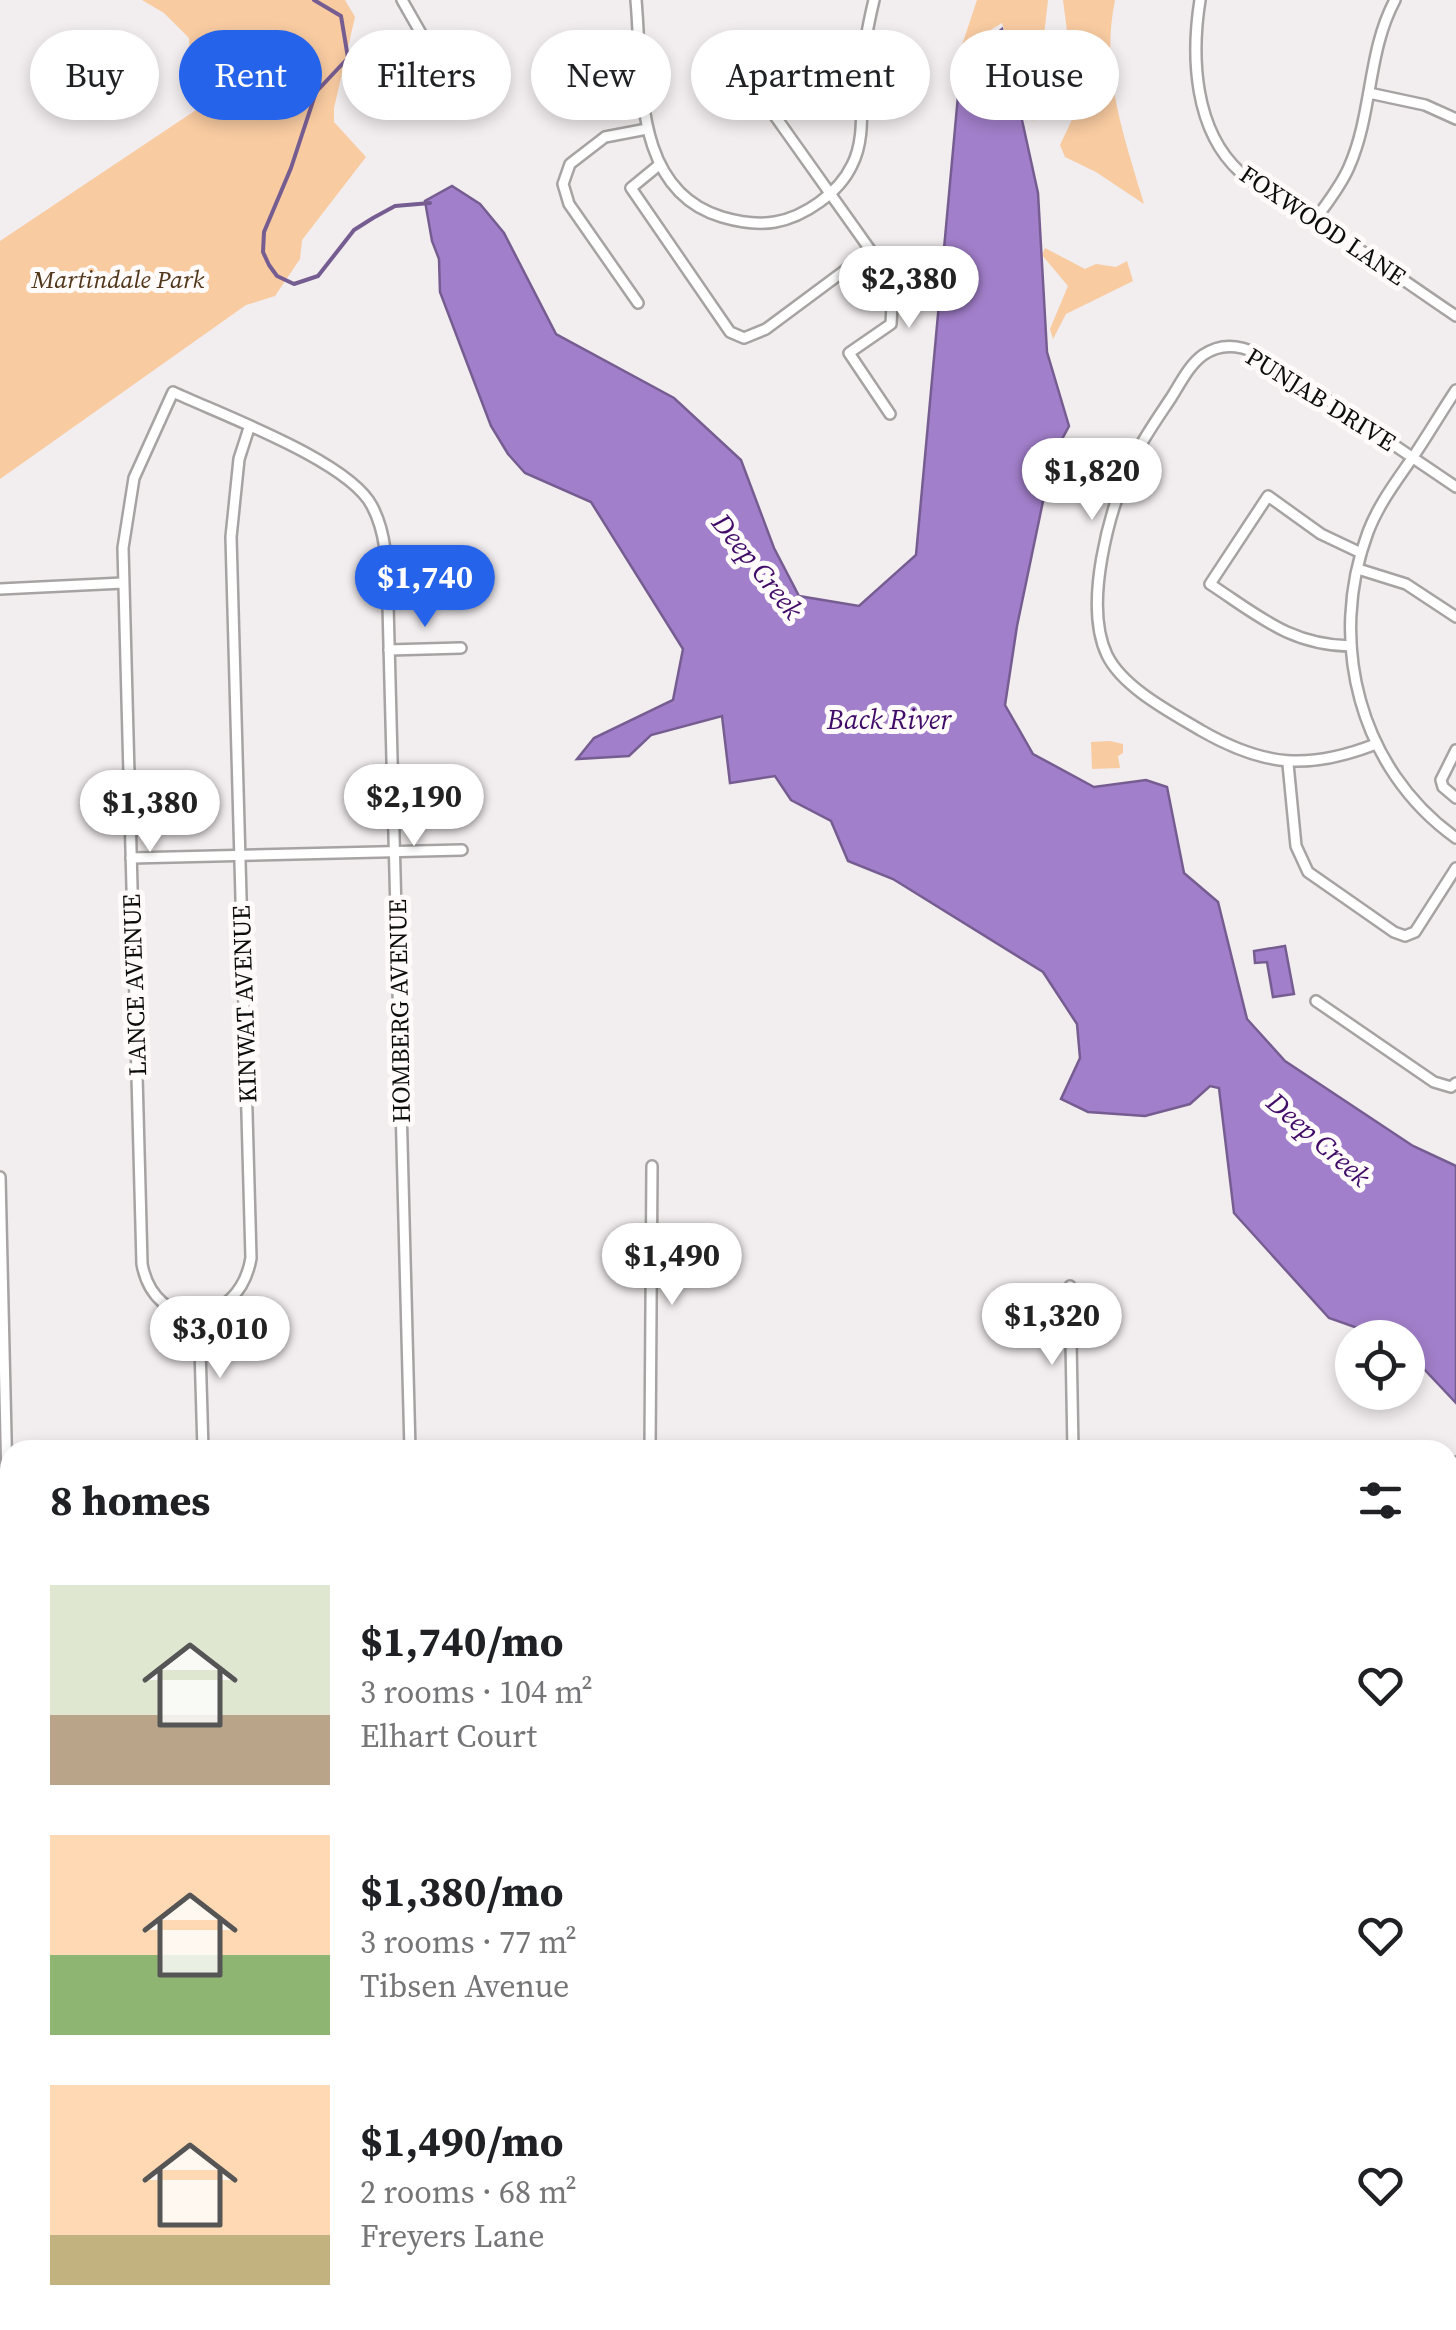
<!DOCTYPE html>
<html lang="en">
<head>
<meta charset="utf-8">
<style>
  :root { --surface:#fff; --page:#f6f6f6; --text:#202124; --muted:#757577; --accent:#2563eb }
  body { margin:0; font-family:"Source Serif 4",serif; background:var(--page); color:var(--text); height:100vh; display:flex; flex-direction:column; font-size:38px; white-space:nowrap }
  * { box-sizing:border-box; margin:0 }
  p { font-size:32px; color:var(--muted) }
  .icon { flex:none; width:55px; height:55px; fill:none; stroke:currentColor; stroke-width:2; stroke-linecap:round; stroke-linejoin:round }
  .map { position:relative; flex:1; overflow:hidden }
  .details { position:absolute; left:0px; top:1440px; width:1458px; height:890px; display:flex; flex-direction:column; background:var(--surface); border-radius:30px 30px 0 0; box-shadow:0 5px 15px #0003 }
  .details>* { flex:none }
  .hud { position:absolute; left:30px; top:30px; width:1398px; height:90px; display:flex; gap:20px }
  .controls { position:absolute; left:1335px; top:1320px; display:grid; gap:20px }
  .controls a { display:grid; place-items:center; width:90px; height:90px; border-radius:50%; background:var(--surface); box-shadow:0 5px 15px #0003; font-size:50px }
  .price { position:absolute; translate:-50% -85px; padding:0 22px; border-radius:35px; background:#fff; color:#222; font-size:32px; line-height:65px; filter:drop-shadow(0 2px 5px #0008) }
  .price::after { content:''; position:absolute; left:50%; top:60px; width:30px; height:22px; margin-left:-15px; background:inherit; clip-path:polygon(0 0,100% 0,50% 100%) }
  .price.selected { background:var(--accent); color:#fff }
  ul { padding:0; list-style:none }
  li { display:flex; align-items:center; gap:30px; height:250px; padding:0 50px }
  li span { display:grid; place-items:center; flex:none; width:280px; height:200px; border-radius:0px; color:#555 }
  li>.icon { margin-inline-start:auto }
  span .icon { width:120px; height:120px; fill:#fffc; stroke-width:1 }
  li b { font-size:42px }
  h2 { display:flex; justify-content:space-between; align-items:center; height:120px; padding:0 50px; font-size:42px }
  .pill { padding:0 35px; border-radius:45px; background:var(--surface); box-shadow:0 5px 15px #0003; font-size:35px; line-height:90px }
  .pill.selected { background:var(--accent); color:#fff }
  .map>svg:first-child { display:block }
  .green { fill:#f8cba1 }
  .water { fill:#a27fca; stroke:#765d91; stroke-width:2.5 }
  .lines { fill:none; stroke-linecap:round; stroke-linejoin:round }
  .stream { stroke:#765d91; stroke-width:4 }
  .minor-casing { stroke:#a7a3a3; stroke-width:14 }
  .tertiary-casing { stroke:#a7a3a3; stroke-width:16 }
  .minor { stroke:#fff; stroke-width:9 }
  .tertiary { stroke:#fff; stroke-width:11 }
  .labels { text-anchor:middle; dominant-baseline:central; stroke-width:10; stroke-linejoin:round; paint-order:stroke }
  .street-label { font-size:25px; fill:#0e0d0d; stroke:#fffbfb }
  .park-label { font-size:25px; font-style:italic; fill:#52361a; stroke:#fffbfb }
  .water-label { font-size:28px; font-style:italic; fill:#410b68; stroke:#fffbfb }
</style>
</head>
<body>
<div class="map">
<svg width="1456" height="2330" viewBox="0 0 1456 2330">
  <rect width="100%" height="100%" fill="#f2edee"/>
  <!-- green -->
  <g class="green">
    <polygon points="142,0 345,0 355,17 334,108 334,122 366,157 302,240 300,259 275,296 246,305 0,479 0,241 205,104 191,81 189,38 164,13"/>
    <polygon points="977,0 1048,0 1034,122 1002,23 961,48"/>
    <path d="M 1063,0 L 1115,0 C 1100,72 1124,136 1144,204 L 1096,172 L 1065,157 L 1060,145 L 1077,109 Z"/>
    <polygon points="1045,248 1085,269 1096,264 1116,267 1127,261 1133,281 1066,314 1053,339 1050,329 1068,286 1042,255"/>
    <polygon points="1110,741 1123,744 1123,753 1118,756 1120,768 1092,769 1091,742"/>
    <polygon points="0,1639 10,1721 10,1859 0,1762"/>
    <path d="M 0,1852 C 1,1867 8,1878 10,1892 C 13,1913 14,1968 0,1981 Z"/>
    <polygon points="1456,2069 1456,2190 1448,2192 1448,2077"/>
  </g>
  <!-- water -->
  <g class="water">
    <polygon points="1002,29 1038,193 1047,352 1069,426 1052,458 1017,626 1005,705 1033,754 1094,787 1146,780 1167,787 1184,873 1218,902 1247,1019 1285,1061 1413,1146 1456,1166 1456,1403 1408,1352 1408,1338 1383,1337 1329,1318 1234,1213 1219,1088 1210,1086 1190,1104 1145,1116 1088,1112 1061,1099 1080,1058 1077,1024 1043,972 893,879 848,861 831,821 791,800 775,776 730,783 722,716 651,735 629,756 577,759 594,738 673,700 683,649 591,502 525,473 508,454 491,426 440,292 439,259 432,241 425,201 452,186 480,204 504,233 556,334 674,398 741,460 774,548 799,596 859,606 916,555 961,63"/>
    <polygon points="1285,946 1294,994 1273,997 1267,962 1255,963 1254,951"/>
    <polygon points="0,1764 2,1764 10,1889 2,1874"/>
    <polygon points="1448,1860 1451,1868 1456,1868 1456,2069 1448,2077"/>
    <polygon points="10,1967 10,2234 0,2233 0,1981"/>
    <polygon points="1456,2190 1456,2330 949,2330 961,2320 1448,2320 1448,2192"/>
  </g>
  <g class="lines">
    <!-- stream -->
    <polyline class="stream" points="314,0 341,16 348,58 316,92 291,168 264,232 263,252 269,265 277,276 294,284 318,276 354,230 373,218 395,206 430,203"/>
    <!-- minor casing -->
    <g class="minor-casing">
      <g id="minor">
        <polyline points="402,0 459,100"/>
        <path d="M 636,0 C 643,76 631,190 722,217 C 739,222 757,225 775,222 C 804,217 839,193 852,165 C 866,138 860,104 862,75 C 863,49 868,25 874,0"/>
        <path d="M 1200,0 C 1191,57 1194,130 1240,172 C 1263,192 1292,205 1317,221 C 1364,252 1410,285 1456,316"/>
        <polyline points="1369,93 1425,105 1456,119"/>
        <polyline points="659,165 631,188 730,332 744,338 766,329 871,251 758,92"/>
        <path d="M 1315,220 C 1327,203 1341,186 1349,167 C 1373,113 1367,52 1395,0"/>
        <polyline points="871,251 893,287 891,324 849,353 890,414"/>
        <polyline points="638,303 569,204 563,184 570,164 605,137 647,129"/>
        <path d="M 1456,390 C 1442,411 1429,433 1415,454 C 1398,479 1379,503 1368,532 C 1327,641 1359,769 1456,838"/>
        <path d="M 249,428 L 239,459 L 231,537 L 251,1258 C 239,1329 155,1334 142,1264 L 123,548 L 134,478 L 173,392 C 222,415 349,461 372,506 C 388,536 387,572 388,605 L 410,1450"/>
        <polyline points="1358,569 1406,584 1456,617"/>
        <polyline points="0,589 123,583"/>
        <path d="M 1351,646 C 1290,645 1259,616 1210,584 L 1268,496 L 1321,534 L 1361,553"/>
        <polyline points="389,650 461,648"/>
        <path d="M 1376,744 C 1309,770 1265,767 1202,731 C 1172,713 1123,688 1107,655 C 1083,605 1109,511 1131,463 C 1142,440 1157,419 1171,398 C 1180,384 1189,365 1203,355 C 1225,340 1247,347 1267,359 L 1456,487"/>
        <polyline points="1456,750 1441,780 1443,787 1456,798"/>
        <polyline points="1288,764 1296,846 1308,872 1394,932 1405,936 1415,932 1456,868"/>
        <polyline points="131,858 462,850"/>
        <polyline points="1316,1001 1434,1082 1451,1087 1456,1083"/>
        <polyline points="0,1177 7,1480"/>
        <polyline points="1070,1286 1073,1450"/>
        <polyline points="199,1314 203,1450"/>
        <polyline points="650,1450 652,1166"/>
        <polyline points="1448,1631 1448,1821"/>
        <polyline points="637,2320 654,2330"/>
      </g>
    </g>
    <!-- tertiary casing -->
    <g class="tertiary-casing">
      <g id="tertiary">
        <polyline points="1448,1466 1456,1463"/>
        <polyline points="0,1480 10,1480"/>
        <polyline points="739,2330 748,2320"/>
      </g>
    </g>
    <!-- minor -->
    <use href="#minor" class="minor"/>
    <!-- tertiary -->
    <use href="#tertiary" class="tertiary"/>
  </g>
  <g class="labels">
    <!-- street labels -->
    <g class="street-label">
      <text transform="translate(1323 225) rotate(34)">FOXWOOD LANE</text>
      <text transform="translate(1321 399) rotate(32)">PUNJAB DRIVE</text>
      <text transform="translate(134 985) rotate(-92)">LANCE AVENUE</text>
      <text transform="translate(244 1004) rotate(-92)">KINWAT AVENUE</text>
      <text transform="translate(399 1011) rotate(-91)">HOMBERG AVENUE</text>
    </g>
    <!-- park labels -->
    <g class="park-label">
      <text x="118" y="279">Martindale Park</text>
    </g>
    <!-- water labels -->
    <g class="water-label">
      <text transform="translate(758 566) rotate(51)">Deep Creek</text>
      <text x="889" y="719">Back River</text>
      <text transform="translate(1319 1139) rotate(41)">Deep Creek</text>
    </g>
  </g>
</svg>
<div class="controls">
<a><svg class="icon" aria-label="locate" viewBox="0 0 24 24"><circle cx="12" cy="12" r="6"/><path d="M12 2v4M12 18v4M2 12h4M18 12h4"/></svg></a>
</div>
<b class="price" style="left:909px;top:331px">$2,380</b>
<b class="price" style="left:1092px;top:523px">$1,820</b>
<b class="price selected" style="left:425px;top:630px">$1,740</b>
<b class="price" style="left:414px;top:849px">$2,190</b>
<b class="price" style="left:150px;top:855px">$1,380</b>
<b class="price" style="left:672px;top:1308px">$1,490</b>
<b class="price" style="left:1052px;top:1368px">$1,320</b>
<b class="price" style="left:220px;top:1381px">$3,010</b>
<div class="hud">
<a class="pill">Buy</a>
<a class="pill selected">Rent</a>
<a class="pill">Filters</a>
<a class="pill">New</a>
<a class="pill">Apartment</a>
<a class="pill">House</a>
</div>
<section class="details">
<h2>8 homes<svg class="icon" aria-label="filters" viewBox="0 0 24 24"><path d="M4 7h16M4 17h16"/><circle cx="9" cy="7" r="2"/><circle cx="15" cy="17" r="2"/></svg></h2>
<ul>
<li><span style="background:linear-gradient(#dfe7d0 65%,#b9a48a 0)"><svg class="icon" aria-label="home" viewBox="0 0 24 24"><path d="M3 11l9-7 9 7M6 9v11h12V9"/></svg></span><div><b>$1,740/mo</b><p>3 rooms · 104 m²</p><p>Elhart Court</p></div><svg class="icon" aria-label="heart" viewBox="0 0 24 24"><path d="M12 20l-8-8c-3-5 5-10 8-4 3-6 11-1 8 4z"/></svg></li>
<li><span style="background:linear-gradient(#ffd9b3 60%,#8fb573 0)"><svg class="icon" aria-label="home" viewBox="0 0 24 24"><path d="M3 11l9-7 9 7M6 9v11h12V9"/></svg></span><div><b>$1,380/mo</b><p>3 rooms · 77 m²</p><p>Tibsen Avenue</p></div><svg class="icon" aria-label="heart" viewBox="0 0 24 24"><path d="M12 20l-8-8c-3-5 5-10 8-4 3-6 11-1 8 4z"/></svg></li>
<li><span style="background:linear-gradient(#ffd9b3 75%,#c2b280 0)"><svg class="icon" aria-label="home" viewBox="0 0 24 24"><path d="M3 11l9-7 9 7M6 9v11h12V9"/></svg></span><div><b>$1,490/mo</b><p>2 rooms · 68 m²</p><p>Freyers Lane</p></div><svg class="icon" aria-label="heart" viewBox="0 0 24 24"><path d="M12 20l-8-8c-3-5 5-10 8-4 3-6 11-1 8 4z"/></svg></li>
</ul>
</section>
</div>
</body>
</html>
